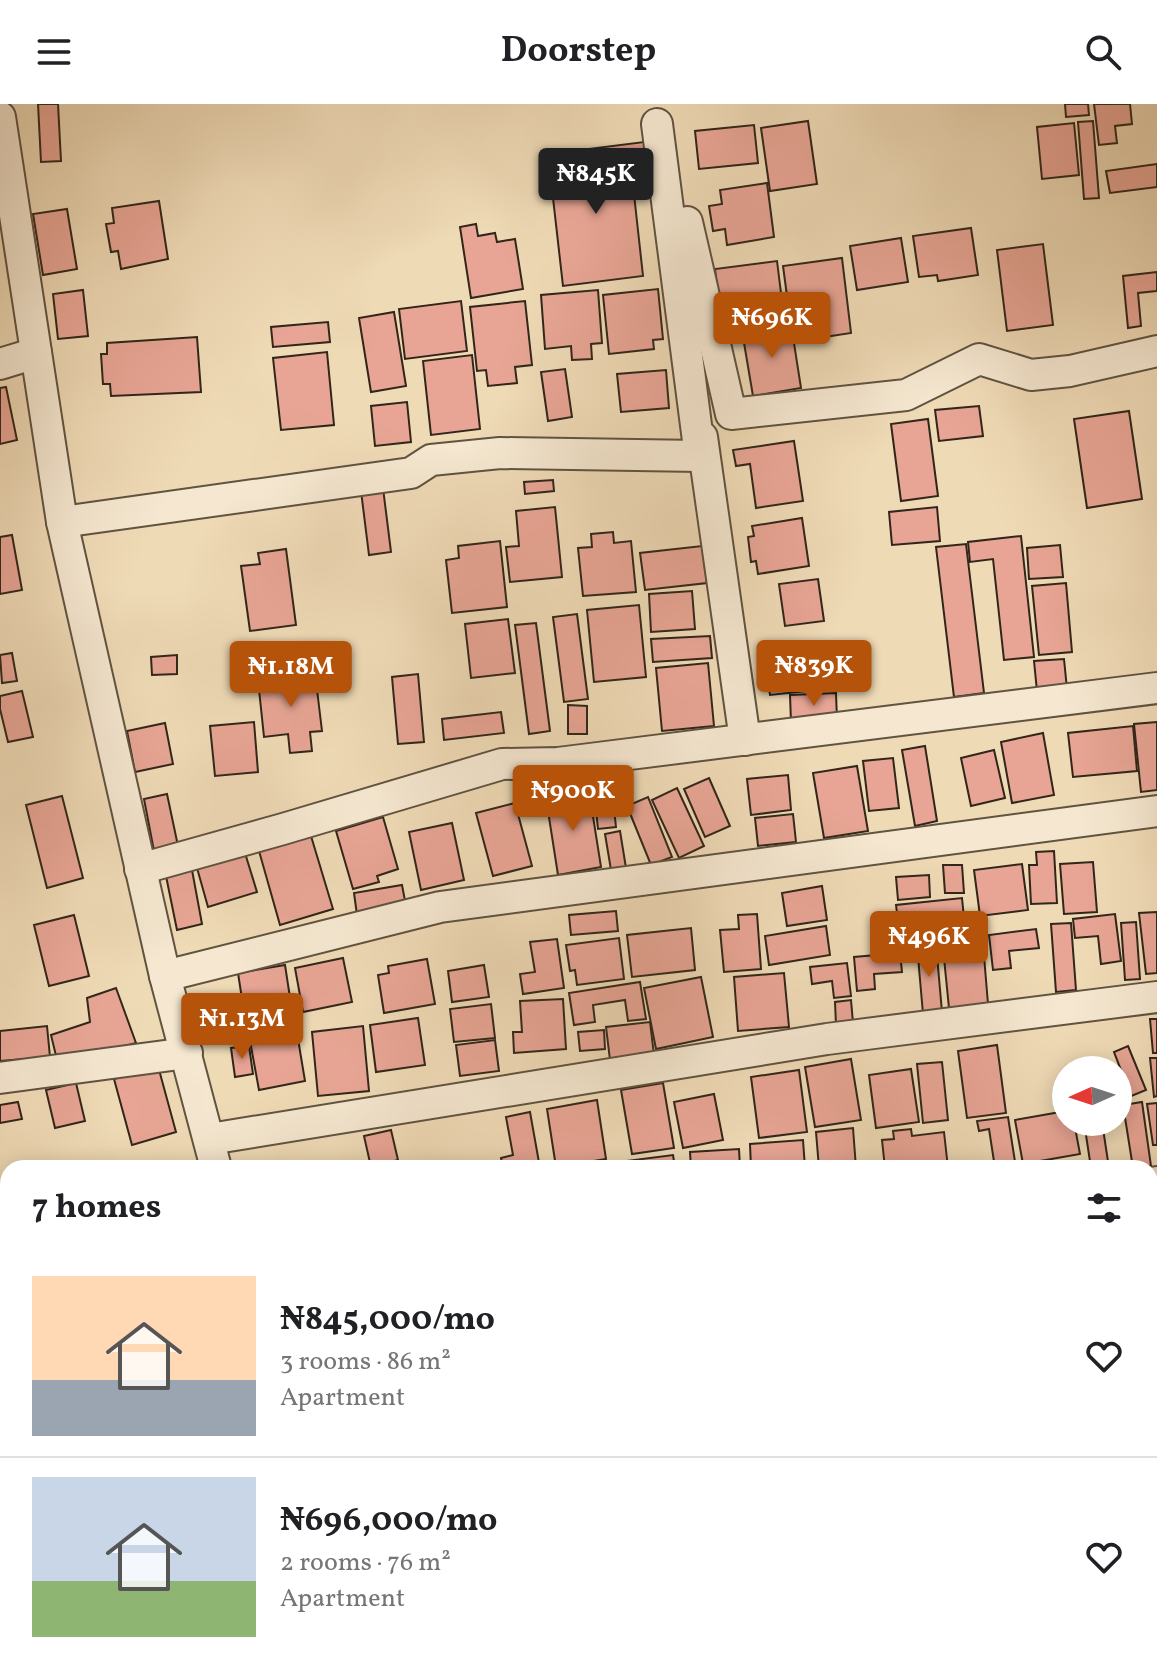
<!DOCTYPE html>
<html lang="en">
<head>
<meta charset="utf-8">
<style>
  :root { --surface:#fff; --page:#f6f6f6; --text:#202124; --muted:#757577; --line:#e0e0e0; --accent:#b45309 }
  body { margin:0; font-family:Vollkorn,serif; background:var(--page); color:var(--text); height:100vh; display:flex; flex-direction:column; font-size:30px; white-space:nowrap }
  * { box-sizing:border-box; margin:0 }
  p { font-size:26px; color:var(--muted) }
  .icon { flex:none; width:44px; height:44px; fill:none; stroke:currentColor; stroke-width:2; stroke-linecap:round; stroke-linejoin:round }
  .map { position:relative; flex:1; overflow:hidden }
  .side { position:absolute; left:0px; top:1056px; width:1158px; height:514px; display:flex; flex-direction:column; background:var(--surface); border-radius:24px 24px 0 0; box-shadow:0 4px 20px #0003 }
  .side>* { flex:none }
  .needle { width:52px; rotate:267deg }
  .buttons { position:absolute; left:1052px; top:952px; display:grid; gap:16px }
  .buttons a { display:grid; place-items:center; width:80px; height:80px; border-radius:50%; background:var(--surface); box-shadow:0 4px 20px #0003; font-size:40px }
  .price { position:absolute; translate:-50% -68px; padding:0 18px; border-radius:8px; background:var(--accent); color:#fff; font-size:26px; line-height:52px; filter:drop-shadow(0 2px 4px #0008) }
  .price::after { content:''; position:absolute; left:50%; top:48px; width:24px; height:18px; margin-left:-12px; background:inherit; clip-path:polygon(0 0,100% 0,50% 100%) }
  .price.on { background:#222; color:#fff }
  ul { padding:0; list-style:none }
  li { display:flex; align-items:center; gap:24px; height:200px; padding:0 32px }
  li+li { border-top:2px solid var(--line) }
  li span { display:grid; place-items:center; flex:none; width:224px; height:160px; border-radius:0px; color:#555 }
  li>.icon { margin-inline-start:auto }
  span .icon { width:96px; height:96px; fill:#fffc; stroke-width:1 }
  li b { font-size:34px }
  h2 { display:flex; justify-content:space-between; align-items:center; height:96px; padding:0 32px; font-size:34px }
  header { display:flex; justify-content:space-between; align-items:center; height:104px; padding:0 32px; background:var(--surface); font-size:36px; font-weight:700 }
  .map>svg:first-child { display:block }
  .building { fill:#e8a595; stroke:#312619; stroke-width:2 }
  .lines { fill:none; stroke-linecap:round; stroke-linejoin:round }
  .minor-casing { stroke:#605340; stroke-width:34 }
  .minor { stroke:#f5e7d0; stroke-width:30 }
</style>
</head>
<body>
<header><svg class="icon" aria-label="menu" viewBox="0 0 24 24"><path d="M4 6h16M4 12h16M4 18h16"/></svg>Doorstep<svg class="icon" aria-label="search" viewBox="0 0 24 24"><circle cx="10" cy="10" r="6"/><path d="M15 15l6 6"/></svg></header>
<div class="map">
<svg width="1157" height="1569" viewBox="0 0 1157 1569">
  <rect width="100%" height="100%" fill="#efdab6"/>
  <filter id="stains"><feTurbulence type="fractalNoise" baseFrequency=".0025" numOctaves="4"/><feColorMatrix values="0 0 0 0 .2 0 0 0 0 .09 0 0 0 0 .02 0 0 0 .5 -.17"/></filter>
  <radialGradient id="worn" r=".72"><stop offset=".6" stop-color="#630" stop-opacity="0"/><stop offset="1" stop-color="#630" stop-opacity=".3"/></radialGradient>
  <!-- building -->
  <g class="building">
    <polygon points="38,0 58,0 61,57 41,58"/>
    <polygon points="1065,0 1088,0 1089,11 1066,13"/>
    <polygon points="1094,0 1130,0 1132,20 1115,22 1117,39 1099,41"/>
    <polygon points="808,17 817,80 770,87 761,24"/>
    <polygon points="1093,17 1099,94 1084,95 1078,18"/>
    <polygon points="1074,19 1079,71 1042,75 1037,23"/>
    <polygon points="754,21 758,59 699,65 695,27"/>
    <polygon points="644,38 647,58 575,66 576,79 632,72 643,172 563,182 548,50"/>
    <polygon points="1157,60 1157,83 1110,89 1106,67"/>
    <polygon points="767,79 774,133 727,141 725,125 713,127 709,102 722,100 720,86"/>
    <polygon points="159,97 168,155 121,165 118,147 111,148 106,120 114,119 112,104"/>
    <polygon points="67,105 77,165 43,171 33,110"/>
    <polygon points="476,120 478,132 495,129 497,138 515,135 523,185 471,194 460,123"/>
    <polygon points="971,124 978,171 938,177 937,171 919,173 913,132"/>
    <polygon points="901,134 908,178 857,186 850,142"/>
    <polygon points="1043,140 1053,221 1007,227 997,146"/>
    <polygon points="842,154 851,229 805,236 799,190 787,192 783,162"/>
    <polygon points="777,157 783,205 721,213 715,165"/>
    <polygon points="1157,168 1157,187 1138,189 1141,222 1128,224 1123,172"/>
    <polygon points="658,185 663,235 653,236 654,245 609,250 603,191"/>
    <polygon points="83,186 88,232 58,235 53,190"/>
    <polygon points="598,186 602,239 591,240 592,255 572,256 571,242 545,245 541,191"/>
    <polygon points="461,197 467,247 405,255 399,205"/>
    <polygon points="525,197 532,261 515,263 517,279 488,282 486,266 477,267 470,203"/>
    <polygon points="394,208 406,282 371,288 359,214"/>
    <polygon points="328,218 330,238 273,243 271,223"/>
    <polygon points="791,220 801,284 753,292 742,227"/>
    <polygon points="197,233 201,288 111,292 110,280 103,280 101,250 107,250 107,239"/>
    <polygon points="327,248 334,321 281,326 273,254"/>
    <polygon points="472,251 480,325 431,331 423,257"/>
    <polygon points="565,265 572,313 548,317 541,268"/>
    <polygon points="666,266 669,304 621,308 617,270"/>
    <polygon points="6,283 17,336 0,340 0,284"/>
    <polygon points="407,298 411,338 375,342 371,302"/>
    <polygon points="979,302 983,332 939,337 935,306"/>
    <polygon points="1129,307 1142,395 1087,404 1074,315"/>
    <polygon points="928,315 938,392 901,397 891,320"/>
    <polygon points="794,337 803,397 756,404 750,360 736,362 733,346"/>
    <polygon points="553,376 554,387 525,390 524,378"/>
    <polygon points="383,384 391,448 369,451 361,387"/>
    <polygon points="555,403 562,473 510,478 506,443 519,442 516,407"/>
    <polygon points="937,403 940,437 892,441 889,408"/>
    <polygon points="802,414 809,462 758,470 756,457 751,458 748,433 754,432 752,422"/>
    <polygon points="613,428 614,439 631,437 636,488 583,492 578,444 592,443 591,430"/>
    <polygon points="12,431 22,486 0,490 0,433"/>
    <polygon points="1021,432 1034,553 1004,556 993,455 970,458 968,438"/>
    <polygon points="500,437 507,503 452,509 446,456 459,454 458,442"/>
    <polygon points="966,440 984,589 954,593 936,443"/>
    <polygon points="1060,441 1063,473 1029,475 1027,444"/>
    <polygon points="702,442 707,479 645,486 640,449"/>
    <polygon points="286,445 296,521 250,527 241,462 260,460 258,449"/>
    <polygon points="818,475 824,517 785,522 779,480"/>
    <polygon points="1066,479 1072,548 1039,551 1032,482"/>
    <polygon points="692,487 695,525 651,528 649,490"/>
    <polygon points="639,501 646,573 594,578 587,506"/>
    <polygon points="577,510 588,595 564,598 553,513"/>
    <polygon points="508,515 515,569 471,574 465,520"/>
    <polygon points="536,519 550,627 529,630 515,521"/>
    <polygon points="710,532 712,554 653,558 651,535"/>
    <polygon points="829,539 835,584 770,591 764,547"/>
    <polygon points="12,549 17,577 2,579 0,551"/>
    <polygon points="177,551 177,570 152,571 151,553"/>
    <polygon points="1064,555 1067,585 1037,587 1034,557"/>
    <polygon points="708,559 714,622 662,627 656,564"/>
    <polygon points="315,569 322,627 310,628 312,647 290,649 288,630 264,633 258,576"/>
    <polygon points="418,570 424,638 398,640 392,573"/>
    <polygon points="22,587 33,633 8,638 0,605 0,592"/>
    <polygon points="836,589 837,616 791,618 790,591"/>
    <polygon points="568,601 587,602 587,630 568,630"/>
    <polygon points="501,608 504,629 444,636 442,615"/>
    <polygon points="254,618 258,668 215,672 210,622"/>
    <polygon points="1157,618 1157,686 1141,688 1134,620"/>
    <polygon points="165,619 173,660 135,668 127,627"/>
    <polygon points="1133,622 1137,667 1073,673 1068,629"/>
    <polygon points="1043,629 1054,691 1012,699 1001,638"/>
    <polygon points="925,642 937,717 915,722 902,646"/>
    <polygon points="994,646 1005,694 971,702 961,654"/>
    <polygon points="893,654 899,704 869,707 863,657"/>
    <polygon points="857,662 868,727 824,734 813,669"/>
    <polygon points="788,671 791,706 751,711 747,675"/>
    <polygon points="709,674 730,722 705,733 684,685"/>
    <polygon points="677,684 704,742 679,754 652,696"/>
    <polygon points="612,686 616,723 598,725 594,688"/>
    <polygon points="589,687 601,763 558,771 546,694"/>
    <polygon points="167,690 178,742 154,747 144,695"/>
    <polygon points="62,692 83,774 47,784 26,701"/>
    <polygon points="648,693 672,753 651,761 627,702"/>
    <polygon points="515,699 532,762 493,772 476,709"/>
    <polygon points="793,710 796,738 758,742 755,714"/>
    <polygon points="383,713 398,765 377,772 379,778 353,785 336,727"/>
    <polygon points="452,719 464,776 421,786 409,728"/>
    <polygon points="620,727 626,764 611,766 605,730"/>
    <polygon points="311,732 333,805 280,821 259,747"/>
    <polygon points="1054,747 1057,799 1031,800 1029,761 1037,761 1036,748"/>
    <polygon points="245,749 257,788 208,803 197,764"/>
    <polygon points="1093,758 1097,808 1064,810 1060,760"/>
    <polygon points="1022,760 1028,806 980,812 974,766"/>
    <polygon points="943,761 962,761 964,789 945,789"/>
    <polygon points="192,766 202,820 177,826 166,772"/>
    <polygon points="929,771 930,793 898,796 896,773"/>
    <polygon points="402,781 406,802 357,811 354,789"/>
    <polygon points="822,782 827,816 787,822 782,789"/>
    <polygon points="962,794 966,834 901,841 896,801"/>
    <polygon points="616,807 618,827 571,831 569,811"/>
    <polygon points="1157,808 1157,869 1146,870 1139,809"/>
    <polygon points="757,810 761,865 724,868 720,826 739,825 738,811"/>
    <polygon points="1115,810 1121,857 1101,860 1098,832 1075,834 1073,815"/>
    <polygon points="74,811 89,872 49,882 34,821"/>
    <polygon points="1136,818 1140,875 1125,876 1121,819"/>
    <polygon points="1071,819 1076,886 1056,888 1051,820"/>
    <polygon points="826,822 830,851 769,861 765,832"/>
    <polygon points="691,824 695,866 632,873 627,831"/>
    <polygon points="1036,825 1039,844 1009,847 1011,864 993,866 989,831"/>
    <polygon points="619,834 624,875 577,881 575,866 570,867 566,841"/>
    <polygon points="557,835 564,884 523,890 520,870 535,868 530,838"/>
    <polygon points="936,840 942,908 923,910 917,841"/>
    <polygon points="983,840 988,900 949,904 943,844"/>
    <polygon points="900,849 902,868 874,870 875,885 857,887 854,853"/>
    <polygon points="343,854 352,898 303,908 295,864"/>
    <polygon points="427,855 435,900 384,909 378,871 389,869 388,862"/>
    <polygon points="847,859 851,892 834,894 832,877 812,880 810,863"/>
    <polygon points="285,861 295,926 248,934 238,869"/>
    <polygon points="484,861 489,893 452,898 448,867"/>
    <polygon points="784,869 789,923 738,927 734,873"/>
    <polygon points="701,873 713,933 656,945 644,884"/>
    <polygon points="640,878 646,915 628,917 625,896 593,901 595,918 574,921 569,889"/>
    <polygon points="116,884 136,939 58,960 51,931 90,918 87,894"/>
    <polygon points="563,895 566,945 514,949 513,928 522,928 520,897"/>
    <polygon points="851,896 853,919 836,921 835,898"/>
    <polygon points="224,898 234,933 218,937 208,903"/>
    <polygon points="491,900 495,934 454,938 450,905"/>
    <polygon points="418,914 425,961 376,968 370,921"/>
    <polygon points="1150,915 1157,915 1157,949 1153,949"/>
    <polygon points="650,918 654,951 610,956 606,923"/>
    <polygon points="47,922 50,953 0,957 0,927"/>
    <polygon points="363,922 369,987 318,992 312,928"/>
    <polygon points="604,926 605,945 580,947 578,928"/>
    <polygon points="297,929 305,977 259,986 250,937"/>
    <polygon points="495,936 499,967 460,972 456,941"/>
    <polygon points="997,941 1006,1009 967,1014 958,947"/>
    <polygon points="249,942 253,970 235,973 231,944"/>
    <polygon points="1128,942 1146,986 1119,997 1118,976 1124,974 1114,948"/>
    <polygon points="1150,954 1157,954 1157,992 1154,993"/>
    <polygon points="851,955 861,1016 815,1023 805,963"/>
    <polygon points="942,958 948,1016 923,1019 917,960"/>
    <polygon points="158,962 176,1028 132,1041 114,975"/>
    <polygon points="911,965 919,1018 876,1024 869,971"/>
    <polygon points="799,966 807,1028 759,1034 751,973"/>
    <polygon points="76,979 85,1017 55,1024 46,986"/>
    <polygon points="663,979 674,1044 632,1050 621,986"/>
    <polygon points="714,990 723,1036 683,1044 674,998"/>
    <polygon points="597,996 606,1055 556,1063 547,1005"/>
    <polygon points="18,998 22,1015 0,1019 0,1001"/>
    <polygon points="1142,998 1151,1062 1133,1064 1123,1001"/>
    <polygon points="1157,999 1157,1041 1153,1041 1147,1000"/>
    <polygon points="1066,1007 1066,1018 1074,1018 1080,1050 1023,1060 1015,1016"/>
    <polygon points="530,1008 540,1064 503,1064 501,1054 513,1051 506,1013"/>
    <polygon points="1008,1013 1016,1064 995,1064 989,1025 979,1027 977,1017"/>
    <polygon points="1084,1018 1102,1018 1109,1064 1091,1064"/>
    <polygon points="853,1024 856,1064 819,1064 816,1028"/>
    <polygon points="911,1025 912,1032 944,1028 948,1064 885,1064 882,1036 894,1035 893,1027"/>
    <polygon points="391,1026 398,1056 371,1063 364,1032"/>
    <polygon points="803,1036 805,1064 751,1064 750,1040"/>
    <polygon points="739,1045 740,1064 691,1064 690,1048"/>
    <polygon points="673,1051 675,1064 627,1064 626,1057"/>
    <rect x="1150" y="1181" width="7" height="64"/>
    <polygon points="8,1206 8,1246 0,1247 0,1207"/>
    <polygon points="8,1329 8,1380 0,1381 0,1330"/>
    <polygon points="8,1401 8,1425 0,1426 0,1402"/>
    <polygon points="165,1562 188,1562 190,1569 167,1569"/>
    <polygon points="200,1562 248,1562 250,1569 201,1569"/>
    <polygon points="474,1562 504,1562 505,1569 475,1569"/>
    <rect x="564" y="1562" width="75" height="7"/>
    <polygon points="646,1562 706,1562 707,1569 647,1569"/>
    <rect x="721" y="1562" width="64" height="7"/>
    <polygon points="794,1562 830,1562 831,1569 794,1569"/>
    <polygon points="863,1562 914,1562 914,1568 863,1569"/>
    <polygon points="924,1562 989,1562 989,1569 925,1569"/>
    <polygon points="1089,1562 1124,1562 1124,1566 1090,1568"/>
  </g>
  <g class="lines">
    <!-- minor casing -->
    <g class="minor-casing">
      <g id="minor">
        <polyline points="0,13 62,418 165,872 216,1064"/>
        <polyline points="687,118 731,310 906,291 979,255 1031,271 1070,267 1157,247"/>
        <polyline points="0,260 36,249"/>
        <polyline points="702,333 745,636"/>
        <polyline points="62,418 411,369 431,356 500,349 700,352 657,20"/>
        <polyline points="140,765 283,725 502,660 558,659 1157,584"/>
        <polyline points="165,872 440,803 1157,707"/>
        <polyline points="0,974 187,949"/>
        <polyline points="210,1035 827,935 1157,893"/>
        <polyline points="1150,1079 1157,1078"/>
        <polyline points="1150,1415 1157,1414"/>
        <polyline points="336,1562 338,1569"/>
      </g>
    </g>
    <!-- minor -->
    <use href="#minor" class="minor"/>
  </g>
  <rect width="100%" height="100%" filter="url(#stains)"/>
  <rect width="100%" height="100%" fill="url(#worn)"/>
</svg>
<div class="buttons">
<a><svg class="needle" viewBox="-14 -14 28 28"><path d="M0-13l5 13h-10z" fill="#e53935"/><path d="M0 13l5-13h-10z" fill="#757577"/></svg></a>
</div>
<b class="price on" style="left:596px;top:112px">₦845K</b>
<b class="price" style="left:772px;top:256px">₦696K</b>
<b class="price" style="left:814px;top:604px">₦839K</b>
<b class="price" style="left:291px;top:605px">₦1.18M</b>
<b class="price" style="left:573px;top:729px">₦900K</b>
<b class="price" style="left:929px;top:875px">₦496K</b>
<b class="price" style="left:242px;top:957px">₦1.13M</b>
<section class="side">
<h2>7 homes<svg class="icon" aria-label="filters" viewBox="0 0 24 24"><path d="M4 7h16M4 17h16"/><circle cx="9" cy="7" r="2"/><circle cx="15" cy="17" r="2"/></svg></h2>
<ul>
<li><span style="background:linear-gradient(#ffd9b3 65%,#9aa5b1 0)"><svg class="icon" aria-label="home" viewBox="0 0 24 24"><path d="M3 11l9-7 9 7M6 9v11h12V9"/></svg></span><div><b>₦845,000/mo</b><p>3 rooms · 86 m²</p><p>Apartment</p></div><svg class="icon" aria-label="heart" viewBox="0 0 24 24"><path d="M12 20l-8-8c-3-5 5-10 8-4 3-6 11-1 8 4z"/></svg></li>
<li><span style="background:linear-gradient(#c9d6e8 65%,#8fb573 0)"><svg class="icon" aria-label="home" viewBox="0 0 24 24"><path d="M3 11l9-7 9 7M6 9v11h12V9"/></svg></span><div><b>₦696,000/mo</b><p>2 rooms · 76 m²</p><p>Apartment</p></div><svg class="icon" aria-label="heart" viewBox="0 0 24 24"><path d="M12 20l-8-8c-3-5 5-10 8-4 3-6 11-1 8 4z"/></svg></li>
</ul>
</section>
</div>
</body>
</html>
